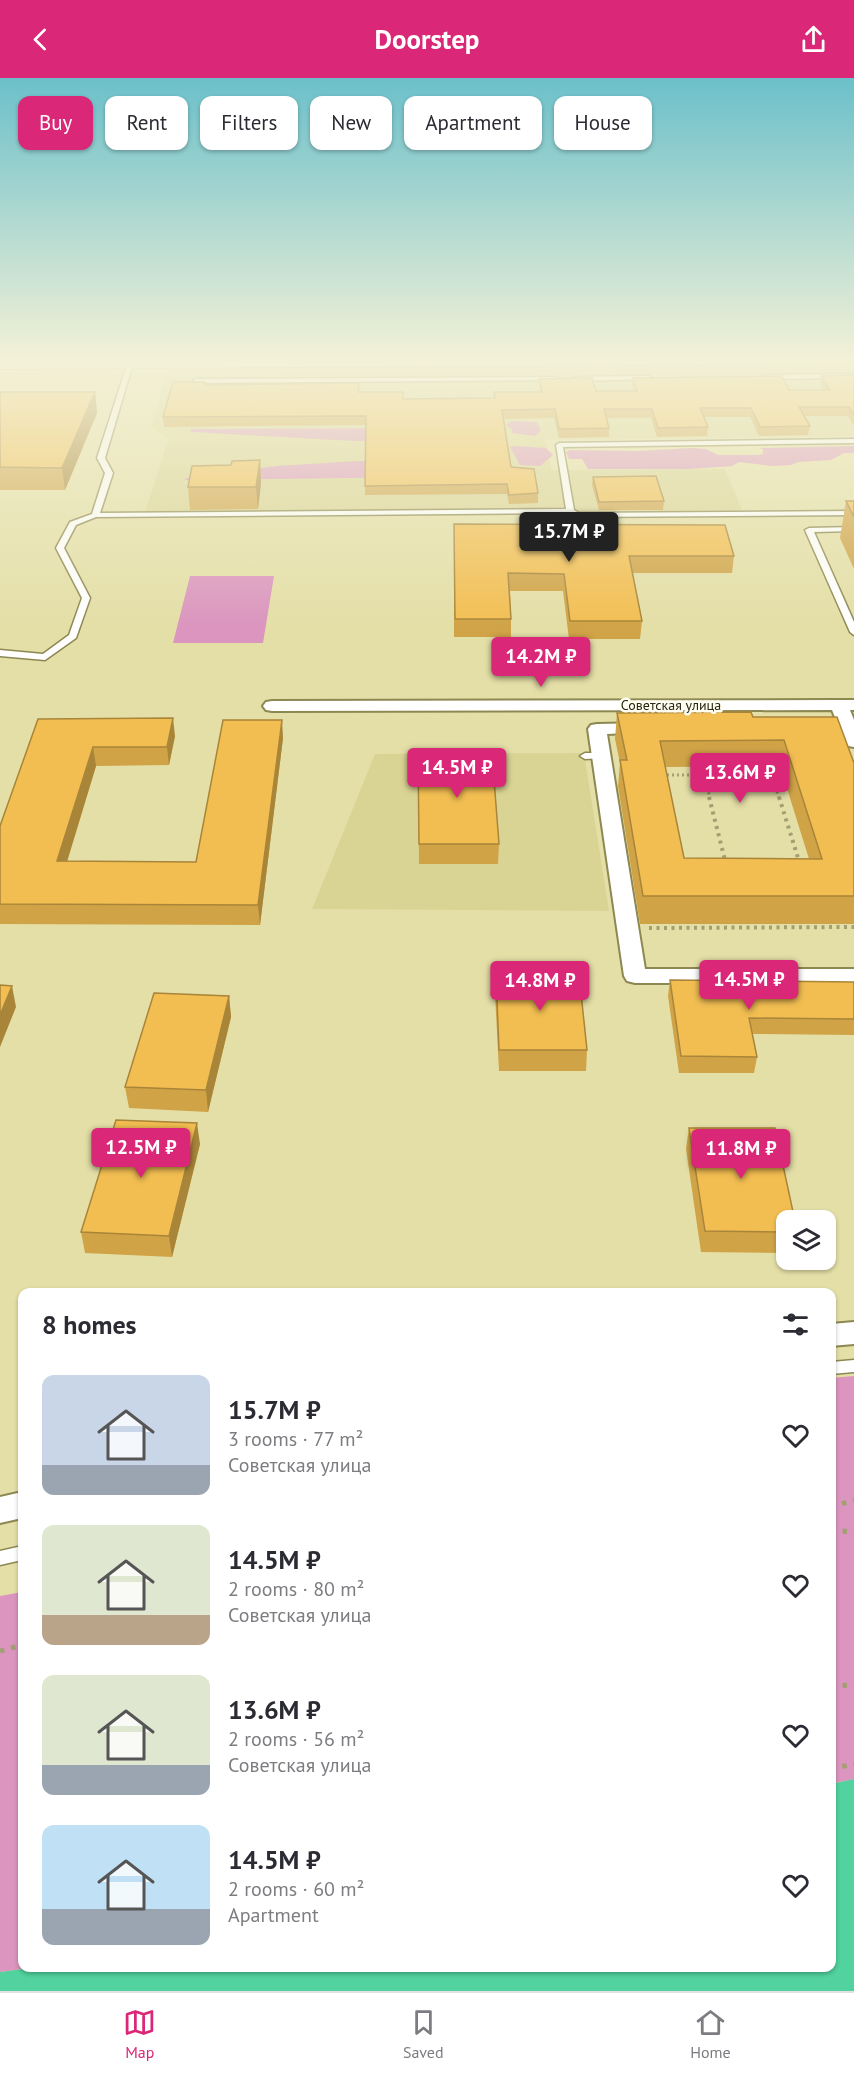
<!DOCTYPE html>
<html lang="en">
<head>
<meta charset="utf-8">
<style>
  :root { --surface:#fff; --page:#f7f7f7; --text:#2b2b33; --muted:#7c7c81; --line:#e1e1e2; --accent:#db2777 }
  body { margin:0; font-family:"PT Sans",sans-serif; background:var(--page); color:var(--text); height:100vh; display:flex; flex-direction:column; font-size:22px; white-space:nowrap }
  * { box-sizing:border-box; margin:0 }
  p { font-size:20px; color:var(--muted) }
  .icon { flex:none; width:33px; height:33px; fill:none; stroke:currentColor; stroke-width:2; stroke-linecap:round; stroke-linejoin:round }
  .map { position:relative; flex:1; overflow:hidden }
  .side { position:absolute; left:18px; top:1210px; width:818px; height:684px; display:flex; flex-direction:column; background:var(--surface); border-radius:12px; box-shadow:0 2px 4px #0004 }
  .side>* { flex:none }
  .hud { position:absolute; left:18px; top:18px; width:819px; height:54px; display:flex; gap:12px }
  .buttons { position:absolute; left:776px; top:1132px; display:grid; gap:12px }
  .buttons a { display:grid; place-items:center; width:60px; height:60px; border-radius:12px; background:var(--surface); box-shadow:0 2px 4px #0004; font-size:30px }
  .price { position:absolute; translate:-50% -51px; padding:0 14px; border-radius:6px; background:var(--accent); color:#fff; font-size:20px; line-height:39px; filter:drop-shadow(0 2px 3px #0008) }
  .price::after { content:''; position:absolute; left:50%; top:36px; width:18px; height:14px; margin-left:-9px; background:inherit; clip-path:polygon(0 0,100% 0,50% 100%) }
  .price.selected { background:#222; color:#fff }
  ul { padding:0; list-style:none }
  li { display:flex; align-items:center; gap:18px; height:150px; padding:0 24px }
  li span { display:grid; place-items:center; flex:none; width:168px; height:120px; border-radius:12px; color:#555 }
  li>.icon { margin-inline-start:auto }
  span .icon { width:72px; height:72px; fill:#fffc; stroke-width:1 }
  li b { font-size:26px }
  h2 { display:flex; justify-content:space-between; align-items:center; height:72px; padding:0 24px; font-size:26px }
  .chip { padding:0 21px; border-radius:12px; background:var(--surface); box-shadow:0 2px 4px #0004; font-size:21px; line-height:54px }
  .chip.selected { background:var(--accent); color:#fff }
  header { display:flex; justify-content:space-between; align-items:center; height:78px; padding:0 24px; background:var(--accent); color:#fff; font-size:27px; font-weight:700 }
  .tab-bar { display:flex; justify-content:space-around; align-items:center; height:84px; border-top:2px solid var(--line); background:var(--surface); font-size:16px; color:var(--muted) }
  .tab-bar a { display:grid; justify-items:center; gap:3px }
  .tab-bar .selected { color:var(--accent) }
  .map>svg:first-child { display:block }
  .built { fill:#dad494 }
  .green { fill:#db95bf }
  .water { fill:#51d29e }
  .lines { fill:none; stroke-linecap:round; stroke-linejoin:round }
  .lane-casing { stroke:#8d8752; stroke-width:3 }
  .street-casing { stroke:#8d8752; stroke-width:4 }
  .secondary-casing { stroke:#8d8752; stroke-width:2 }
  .path-far2 { stroke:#a39f73; stroke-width:3; stroke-dasharray:2 3; stroke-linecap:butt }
  .path-far1 { stroke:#a39f73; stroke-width:4; stroke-dasharray:3 4.5; stroke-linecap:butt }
  .path { stroke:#a39f73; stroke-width:5; stroke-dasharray:4.5 7; stroke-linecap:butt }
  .lane { fill:#fff; fill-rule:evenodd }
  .street { fill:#fff; fill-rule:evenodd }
  .secondary { fill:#fff; fill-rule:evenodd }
  .wall { fill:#d0a347; fill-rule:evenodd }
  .shaded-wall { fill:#a98539 }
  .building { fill:#f2be52; stroke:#a98539; stroke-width:1.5; fill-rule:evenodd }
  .labels { text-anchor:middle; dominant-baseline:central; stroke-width:5; stroke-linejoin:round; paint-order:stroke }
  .far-street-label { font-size:14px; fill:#292711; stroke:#fffef3 }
</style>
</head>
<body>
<header><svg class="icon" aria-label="back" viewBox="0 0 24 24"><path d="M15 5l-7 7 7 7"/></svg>Doorstep<svg class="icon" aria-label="share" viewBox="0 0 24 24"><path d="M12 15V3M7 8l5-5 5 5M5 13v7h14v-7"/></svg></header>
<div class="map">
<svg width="854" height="1913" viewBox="0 0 854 1913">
  <rect width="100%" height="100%" fill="#e4dfa7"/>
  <!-- built -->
  <g class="built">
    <polygon points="854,285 854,358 546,362 551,392 725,391 742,432 144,438 168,361 151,349 167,292 468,287"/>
    <polygon points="584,675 609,833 312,831 375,676"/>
  </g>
  <!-- green -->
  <g class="green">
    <polygon points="512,343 537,344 541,352 535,358 512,355 512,351 505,347"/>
    <polygon points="421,350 421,362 355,363 191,354 191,351"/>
    <polygon points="515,368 546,370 553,377 540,388 520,387 510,369"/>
    <polygon points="854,368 854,375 844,375 831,382 798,384 791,387 772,388 739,384 732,388 688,391 588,391 582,381 569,381 566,374 570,372 636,373 692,370 706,371 718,377 757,377 763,376 763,371 759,370"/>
    <polygon points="358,383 423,383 424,399 185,402 186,400 277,388"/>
    <polygon points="190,498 274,498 263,565 173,565"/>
    <polygon points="854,1298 854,1701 831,1706 831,1300"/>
    <polygon points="22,1514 22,1890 31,1890 0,1894 0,1518"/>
  </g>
  <!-- water -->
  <polygon class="water" points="854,1701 854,1913 0,1913 0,1894 31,1890 831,1890 831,1706"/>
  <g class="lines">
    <!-- lane casing -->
    <g class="lane-casing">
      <g id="lane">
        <polygon points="128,284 133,285 105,380 113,395 100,435 566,431 556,367 559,365 854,361 854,365 563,369 574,432 579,435 854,433 854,437 578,439 569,435 96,439 76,447 64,470 90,520 76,560 45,582 0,578 0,572 43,576 69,557 82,520 56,470 70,444 92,436 105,395 97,380"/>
        <polygon points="854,296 854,300 765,301 762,299 765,297"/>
        <polygon points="649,298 652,300 651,301 576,303 573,301 576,299"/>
        <polygon points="556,299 559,301 558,302 196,305 193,303 196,301"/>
        <polygon points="854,449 854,453 814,454 854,544 854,557 850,554 805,452 809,450"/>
        <polygon points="601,675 606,678 604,680 585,681 580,678 585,675"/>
        <polygon points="854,1282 854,1294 831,1296 831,1284"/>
        <polygon points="22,1468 22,1482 0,1487 0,1473"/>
      </g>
    </g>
    <!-- street casing -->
    <g class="street-casing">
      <g id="street">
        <polygon points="839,622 854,622 854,632 850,632 854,642 854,669 848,668 845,664 832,632 272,633 266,632 263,628 266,624 272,623"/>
        <polygon points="645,645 651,646 654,650 651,654 607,656 645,891 854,891 854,905 635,905 627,903 624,898 588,651 591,647 597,646"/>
        <polygon points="854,1244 854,1266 831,1268 831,1246"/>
        <polygon points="22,1414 22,1440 0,1445 0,1419"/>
      </g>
    </g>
    <!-- secondary casing -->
    <g class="secondary-casing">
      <polygon id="secondary" points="0,281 780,281 772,286 0,291"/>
    </g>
    <!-- path-far2 -->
    <g class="path-far2">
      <polyline points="768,685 779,720"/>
      <polyline points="662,697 704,697 710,720"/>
    </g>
    <!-- path-far1 -->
    <g class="path-far1">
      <polyline points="709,719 726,786"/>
      <polyline points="779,719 799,783"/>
      <polyline points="649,850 854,849"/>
    </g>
    <!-- path -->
    <g class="path">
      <polyline points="831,1429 854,1422"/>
      <polyline points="831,1452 854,1454"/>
      <polyline points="0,1573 22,1567"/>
      <polyline points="831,1608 854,1607"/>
      <polyline points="831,1691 854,1686"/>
    </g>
    <!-- lane -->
    <use href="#lane" class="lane"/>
    <!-- street -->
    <use href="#street" class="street"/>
    <!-- secondary -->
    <use href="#secondary" class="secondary"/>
  </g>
  <!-- wall -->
  <g class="wall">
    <polygon points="854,297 854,348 848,338 804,338 810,348 808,357 759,358 750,339 704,339 708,349 707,358 657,359 651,340 606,340 609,350 609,359 559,360 554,340 503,341 511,389 538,415 538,425 509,426 507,416 365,417 366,347 164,349 163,339 205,304 205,307 359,314 403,321 494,320 494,314 540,314 539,301 596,313 634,313 632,308 633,300 789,312 823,312 820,306 821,298"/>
    <polygon points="0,314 95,314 97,335 65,412 0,412"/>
    <polygon points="260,382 261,405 258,431 190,432 188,409 231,387"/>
    <polygon points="593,399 664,423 663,432 599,432 592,407"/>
    <polygon points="846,423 854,423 854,491 840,460"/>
    <polygon points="454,446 734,478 732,495 633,495 642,543 640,561 569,561 563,513 510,513 511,541 511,559 454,559"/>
    <path d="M 617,635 L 753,639 L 854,685 L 854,846 L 640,846 L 618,708 L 620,685 L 615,661 ZM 780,688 L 809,781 L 684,780 L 665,689 Z"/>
    <polygon points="38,641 175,658 169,687 96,688 67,784 196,784 283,660 260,847 0,846 0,748"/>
    <polygon points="418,675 499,766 498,786 419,786"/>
    <polygon points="496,896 587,972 586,993 499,993 495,916"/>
    <polygon points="670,902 854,904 854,957 752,956 757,979 754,995 679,995 668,918"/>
    <polygon points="229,918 231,939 208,1034 129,1030 125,1009"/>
    <polygon points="689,1050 786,1143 786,1175 701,1174 686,1071"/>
    <polygon points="200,1066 172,1179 85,1175 81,1154"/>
  </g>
  <!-- shaded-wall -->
  <g class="shaded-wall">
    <polygon points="95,314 97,335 65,412 62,390"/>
    <polygon points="260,382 261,405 258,431 256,409"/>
    <polygon points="173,640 175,658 169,687 167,669"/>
    <polygon points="282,642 283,660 260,847 258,827"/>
    <polygon points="93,669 96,688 61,803 57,783"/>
    <polygon points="12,908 16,929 0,969 0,937"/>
    <polygon points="229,918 231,939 208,1034 206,1012"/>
    <polygon points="197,1045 200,1066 172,1179 169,1158"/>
  </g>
  <!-- building -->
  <g class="building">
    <polygon points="854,297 854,337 849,329 799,329 810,348 760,349 751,330 700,330 708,349 658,350 652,331 604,331 609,350 559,351 555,331 502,332 511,389 534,391 538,415 509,417 507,406 365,408 366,338 163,339 173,304 205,304 205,307 359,305 358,314 403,314 403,321 495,320 494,314 542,314 539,301 592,300 596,313 637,313 633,300 782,298 789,312 830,312 821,298"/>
    <polygon points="0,314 95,314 62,390 0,389"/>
    <polygon points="260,382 256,409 188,409 192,388 231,387 232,383"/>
    <polygon points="656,398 664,423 599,424 593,399"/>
    <polygon points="846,423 854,423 854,439"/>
    <polygon points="454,446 725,447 734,478 629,478 642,543 570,543 564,496 508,495 511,541 455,541"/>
    <path d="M 751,634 L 753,639 L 837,639 L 854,685 L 854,818 L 643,818 L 620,682 L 627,682 L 617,635 ZM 784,662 L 822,781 L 684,780 L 660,663 Z"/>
    <polygon points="173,640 167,669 93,669 57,783 196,784 223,642 282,642 258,827 0,826 0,748 38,641"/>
    <polygon points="418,675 492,675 499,766 419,766"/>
    <polygon points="496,896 579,896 587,972 499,972"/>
    <polygon points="670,902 854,904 854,941 749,940 757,979 681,978"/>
    <polygon points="0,907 12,908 0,937"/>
    <polygon points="154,915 229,918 206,1012 125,1009"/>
    <polygon points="116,1042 197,1045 169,1158 81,1154"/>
    <polygon points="689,1050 775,1050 795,1143 786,1143 786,1154 705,1153"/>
  </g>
  <!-- sky -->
  <linearGradient id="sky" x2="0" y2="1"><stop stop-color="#6bc0ca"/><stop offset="0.51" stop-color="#f3f1d7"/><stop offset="1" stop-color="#f3f1d7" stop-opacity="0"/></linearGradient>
  <rect width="854" height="549" fill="url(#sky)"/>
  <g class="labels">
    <!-- far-street labels -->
    <g class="far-street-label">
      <text x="671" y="627">Советская улица</text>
    </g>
  </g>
</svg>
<div class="buttons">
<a><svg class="icon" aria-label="layers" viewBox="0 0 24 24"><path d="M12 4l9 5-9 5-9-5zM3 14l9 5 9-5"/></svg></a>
</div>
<b class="price selected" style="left:569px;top:485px">15.7M ₽</b>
<b class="price" style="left:541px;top:610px">14.2M ₽</b>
<b class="price" style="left:457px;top:721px">14.5M ₽</b>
<b class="price" style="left:740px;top:726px">13.6M ₽</b>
<b class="price" style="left:749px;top:933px">14.5M ₽</b>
<b class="price" style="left:540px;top:934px">14.8M ₽</b>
<b class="price" style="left:141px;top:1101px">12.5M ₽</b>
<b class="price" style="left:741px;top:1102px">11.8M ₽</b>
<div class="hud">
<a class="chip selected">Buy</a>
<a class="chip">Rent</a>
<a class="chip">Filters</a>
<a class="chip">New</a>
<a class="chip">Apartment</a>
<a class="chip">House</a>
</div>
<section class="side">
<h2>8 homes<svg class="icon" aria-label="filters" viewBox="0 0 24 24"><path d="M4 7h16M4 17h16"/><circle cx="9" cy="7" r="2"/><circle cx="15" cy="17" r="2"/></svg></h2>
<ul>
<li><span style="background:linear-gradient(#c9d6e8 75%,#9aa5b1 0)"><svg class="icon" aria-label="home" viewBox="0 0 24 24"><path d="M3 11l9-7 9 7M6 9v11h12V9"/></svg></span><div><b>15.7M ₽</b><p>3 rooms · 77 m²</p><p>Советская улица</p></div><svg class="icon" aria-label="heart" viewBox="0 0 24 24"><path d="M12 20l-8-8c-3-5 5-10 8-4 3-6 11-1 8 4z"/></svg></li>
<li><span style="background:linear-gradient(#dfe7d0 75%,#b9a48a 0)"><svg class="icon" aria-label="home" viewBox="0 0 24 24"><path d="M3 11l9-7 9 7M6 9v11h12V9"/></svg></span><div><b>14.5M ₽</b><p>2 rooms · 80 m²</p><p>Советская улица</p></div><svg class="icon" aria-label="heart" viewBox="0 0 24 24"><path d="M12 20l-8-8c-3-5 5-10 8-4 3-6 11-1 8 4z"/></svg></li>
<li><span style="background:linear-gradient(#dfe7d0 75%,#9aa5b1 0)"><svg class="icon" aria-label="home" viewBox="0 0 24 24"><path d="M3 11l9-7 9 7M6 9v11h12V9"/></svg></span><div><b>13.6M ₽</b><p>2 rooms · 56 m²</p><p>Советская улица</p></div><svg class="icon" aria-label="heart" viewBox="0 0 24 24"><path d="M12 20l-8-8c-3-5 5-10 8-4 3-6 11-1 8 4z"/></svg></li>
<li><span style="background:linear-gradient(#bfe0f5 70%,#9aa5b1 0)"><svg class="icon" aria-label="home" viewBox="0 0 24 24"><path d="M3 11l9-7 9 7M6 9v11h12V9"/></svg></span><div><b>14.5M ₽</b><p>2 rooms · 60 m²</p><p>Apartment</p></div><svg class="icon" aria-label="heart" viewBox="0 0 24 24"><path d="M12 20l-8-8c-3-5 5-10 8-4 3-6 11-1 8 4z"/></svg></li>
</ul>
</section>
</div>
<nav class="tab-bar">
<a class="selected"><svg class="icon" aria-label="map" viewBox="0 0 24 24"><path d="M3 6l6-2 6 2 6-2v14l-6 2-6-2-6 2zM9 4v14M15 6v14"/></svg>Map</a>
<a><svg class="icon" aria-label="saved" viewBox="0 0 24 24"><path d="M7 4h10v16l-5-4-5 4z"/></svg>Saved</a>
<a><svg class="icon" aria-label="home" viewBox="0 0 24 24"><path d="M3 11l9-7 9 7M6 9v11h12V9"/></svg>Home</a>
</nav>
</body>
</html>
